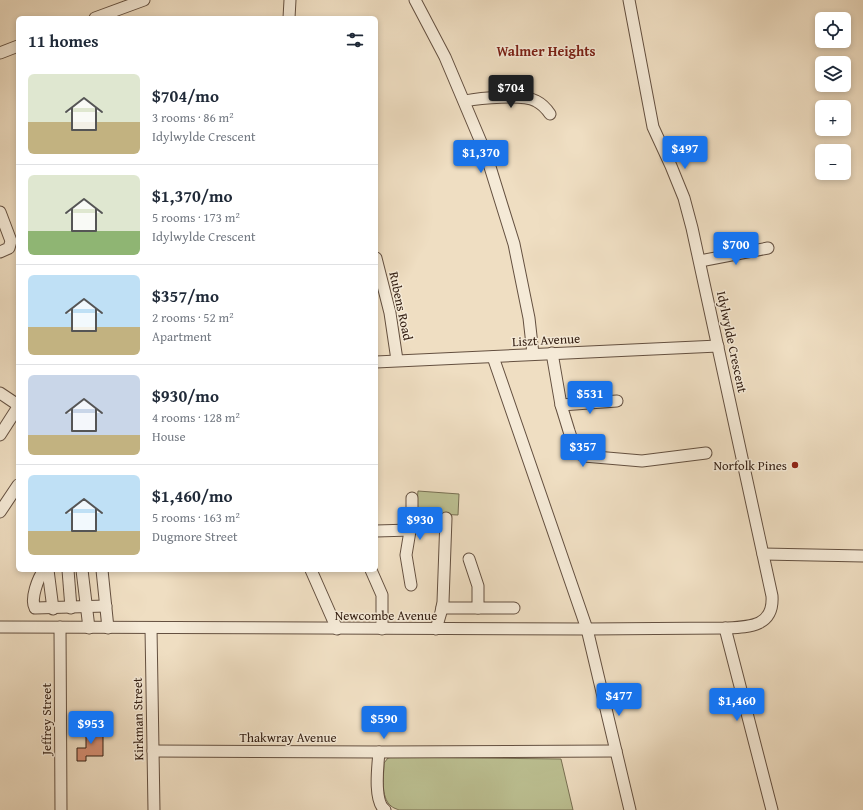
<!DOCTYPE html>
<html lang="en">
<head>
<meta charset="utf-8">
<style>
  :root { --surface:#fff; --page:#f6f6f7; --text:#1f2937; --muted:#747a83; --line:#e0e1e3; --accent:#1a73e8 }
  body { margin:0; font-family:"Gentium Book Plus",serif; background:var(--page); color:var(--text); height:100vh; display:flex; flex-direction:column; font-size:15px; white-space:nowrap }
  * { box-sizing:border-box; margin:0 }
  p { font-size:13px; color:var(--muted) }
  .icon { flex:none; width:22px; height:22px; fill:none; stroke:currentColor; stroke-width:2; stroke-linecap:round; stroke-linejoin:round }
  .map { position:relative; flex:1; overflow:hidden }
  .drawer { position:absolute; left:16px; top:16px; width:362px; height:556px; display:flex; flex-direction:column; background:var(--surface); border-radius:6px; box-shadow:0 2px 6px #0003 }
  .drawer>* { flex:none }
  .controls { position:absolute; left:815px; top:12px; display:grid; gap:8px }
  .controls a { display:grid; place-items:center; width:36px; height:36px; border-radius:6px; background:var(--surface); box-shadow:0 2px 6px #0003; font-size:20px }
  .price { position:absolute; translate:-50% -34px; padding:0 9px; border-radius:4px; background:var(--accent); color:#fff; font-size:13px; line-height:26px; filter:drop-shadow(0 1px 2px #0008) }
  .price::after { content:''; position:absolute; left:50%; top:24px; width:12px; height:9px; margin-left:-6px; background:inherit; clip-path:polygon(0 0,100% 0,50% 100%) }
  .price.on { background:#222; color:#fff }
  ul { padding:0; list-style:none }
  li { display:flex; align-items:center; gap:12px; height:100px; padding:0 12px }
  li+li { border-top:1px solid var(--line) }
  li span { display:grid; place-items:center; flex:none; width:112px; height:80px; border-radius:6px; color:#555 }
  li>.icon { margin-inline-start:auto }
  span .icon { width:48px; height:48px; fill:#fffc; stroke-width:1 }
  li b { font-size:17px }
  h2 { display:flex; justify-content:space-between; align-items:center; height:48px; padding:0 12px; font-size:17px }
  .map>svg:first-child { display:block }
  .green { fill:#bcc092; stroke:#787053 }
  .building { fill:#d48e72; stroke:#352014 }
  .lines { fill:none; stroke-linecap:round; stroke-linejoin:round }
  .minor-casing { stroke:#645040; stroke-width:13 }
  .minor { stroke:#f5ead7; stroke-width:11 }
  .poi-dot { fill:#8f2418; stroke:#f5ead7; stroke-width:1.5 }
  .labels { text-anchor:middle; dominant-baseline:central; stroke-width:3; stroke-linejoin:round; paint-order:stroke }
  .street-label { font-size:13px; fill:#352014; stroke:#f5ead7 }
  .poi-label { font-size:13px; fill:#352014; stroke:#f5ead7; text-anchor:end }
  .neighbourhood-label { font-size:14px; font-weight:bold; fill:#7a1f14; stroke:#f5ead7 }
</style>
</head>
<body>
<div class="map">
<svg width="863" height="810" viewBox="0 0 863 810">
  <rect width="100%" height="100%" fill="#efdec2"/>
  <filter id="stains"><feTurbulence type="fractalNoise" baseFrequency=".005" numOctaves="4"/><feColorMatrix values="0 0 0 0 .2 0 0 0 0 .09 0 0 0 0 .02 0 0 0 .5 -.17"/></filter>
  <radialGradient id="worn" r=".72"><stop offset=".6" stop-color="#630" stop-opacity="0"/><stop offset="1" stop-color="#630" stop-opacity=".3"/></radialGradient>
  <!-- green -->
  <g class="green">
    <polygon points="418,491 459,494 458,515 416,513"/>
    <path d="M 392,757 L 561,759 L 573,810 L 399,810 C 397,809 393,808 391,806 C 380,797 384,775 384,763 L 388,758 Z"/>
  </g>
  <!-- building -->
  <polygon class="building" points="86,728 98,728 98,736 103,736 103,756 86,756 86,761 77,761 77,748 86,748"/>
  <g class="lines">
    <!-- minor casing -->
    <g class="minor-casing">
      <g id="minor">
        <polyline points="415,0 445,57 486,154 514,244 529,318 533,354"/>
        <polyline points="95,18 144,0"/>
        <polyline points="289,18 290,0"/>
        <polyline points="0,53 18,46"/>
        <path d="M 465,101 C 480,98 523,94 536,101 C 542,104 546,108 550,114"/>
        <polyline points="0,212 11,241 9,248 0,252"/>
        <polyline points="376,258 390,313 397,360"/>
        <polyline points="700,261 768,248"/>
        <polyline points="552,353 561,405 569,431 576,452 584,456 642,461 706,453"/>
        <polyline points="493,357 587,629 630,810"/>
        <polyline points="376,362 718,346"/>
        <polyline points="0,393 15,403 18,406"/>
        <polyline points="561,405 617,401"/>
        <polyline points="0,435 18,407"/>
        <polyline points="0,512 18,485"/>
        <polyline points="376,531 411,530"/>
        <polyline points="763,554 863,556"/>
        <polyline points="469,559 478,586 478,608"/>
        <path d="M 44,570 C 38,578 30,599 35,608 L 106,606"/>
        <polyline points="48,570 53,609"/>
        <polyline points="68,570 71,608"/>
        <polyline points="82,570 89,628"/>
        <polyline points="102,570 108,628"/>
        <polyline points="311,570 337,629"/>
        <polyline points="371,570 382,595 382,629"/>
        <polyline points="411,585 406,555 412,519 412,498"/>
        <polyline points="442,608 514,608"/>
        <path d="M 0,627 L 587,629 L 725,628 C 749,627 774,627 772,596 L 692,228 L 684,198 L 671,166 L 653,127 L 629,0"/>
        <polyline points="60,627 61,810"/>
        <polyline points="151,628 154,810"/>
        <polyline points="725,628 772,810"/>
        <polyline points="436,629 441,612 443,602 446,518"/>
        <polyline points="153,751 379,752 616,751"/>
        <path d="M 379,752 C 378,765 373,801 385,810"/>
      </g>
    </g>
    <!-- minor -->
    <use href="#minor" class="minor"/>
  </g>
  <!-- markers -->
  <circle class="poi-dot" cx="795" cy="465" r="4"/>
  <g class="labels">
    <!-- street labels -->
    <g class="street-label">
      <text transform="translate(401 306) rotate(78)">Rubens Road</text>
      <text transform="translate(546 340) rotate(-3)">Liszt Avenue</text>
      <text transform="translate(732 342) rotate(78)">Idylwylde Crescent</text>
      <text x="386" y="615">Newcombe Avenue</text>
      <text transform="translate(46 719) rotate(-90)">Jeffrey Street</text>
      <text transform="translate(138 719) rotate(-91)">Kirkman Street</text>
      <text x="288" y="737">Thakwray Avenue</text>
    </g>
    <!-- poi labels -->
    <g class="poi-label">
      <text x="787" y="465">Norfolk Pines</text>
    </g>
    <!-- neighbourhood labels -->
    <g class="neighbourhood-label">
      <text x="546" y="51">Walmer Heights</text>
    </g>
  </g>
  <rect width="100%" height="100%" filter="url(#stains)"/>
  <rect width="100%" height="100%" fill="url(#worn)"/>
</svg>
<div class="controls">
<a><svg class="icon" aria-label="locate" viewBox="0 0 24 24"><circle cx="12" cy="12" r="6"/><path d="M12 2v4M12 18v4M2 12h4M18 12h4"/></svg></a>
<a><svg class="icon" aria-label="layers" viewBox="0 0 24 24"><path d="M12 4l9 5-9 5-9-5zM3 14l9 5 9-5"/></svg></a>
<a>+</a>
<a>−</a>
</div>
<b class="price on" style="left:511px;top:109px">$704</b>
<b class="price" style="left:685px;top:170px">$497</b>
<b class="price" style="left:481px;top:174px">$1,370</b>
<b class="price" style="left:736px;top:266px">$700</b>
<b class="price" style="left:590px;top:415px">$531</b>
<b class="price" style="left:583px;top:468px">$357</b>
<b class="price" style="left:420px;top:541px">$930</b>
<b class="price" style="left:619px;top:717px">$477</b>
<b class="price" style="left:737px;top:722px">$1,460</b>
<b class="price" style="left:384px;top:740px">$590</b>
<b class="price" style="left:91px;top:745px">$953</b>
<section class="drawer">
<h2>11 homes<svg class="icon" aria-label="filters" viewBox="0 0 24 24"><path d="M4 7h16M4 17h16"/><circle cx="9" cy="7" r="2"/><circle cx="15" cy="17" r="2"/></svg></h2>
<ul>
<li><span style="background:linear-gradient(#dfe7d0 60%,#c2b280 0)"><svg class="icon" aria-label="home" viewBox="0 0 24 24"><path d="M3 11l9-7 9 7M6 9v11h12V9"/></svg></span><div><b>$704/mo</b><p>3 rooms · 86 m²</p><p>Idylwylde Crescent</p></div></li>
<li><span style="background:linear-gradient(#dfe7d0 70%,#8fb573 0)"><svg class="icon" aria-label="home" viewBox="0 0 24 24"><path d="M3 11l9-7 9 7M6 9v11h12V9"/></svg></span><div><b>$1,370/mo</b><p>5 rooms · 173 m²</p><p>Idylwylde Crescent</p></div></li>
<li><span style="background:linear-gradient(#bfe0f5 65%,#c2b280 0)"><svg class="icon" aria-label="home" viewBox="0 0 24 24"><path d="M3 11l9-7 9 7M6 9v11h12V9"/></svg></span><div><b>$357/mo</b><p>2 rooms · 52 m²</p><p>Apartment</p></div></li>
<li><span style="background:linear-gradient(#c9d6e8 75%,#c2b280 0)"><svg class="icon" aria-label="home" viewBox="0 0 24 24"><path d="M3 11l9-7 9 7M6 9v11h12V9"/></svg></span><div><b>$930/mo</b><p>4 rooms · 128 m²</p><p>House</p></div></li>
<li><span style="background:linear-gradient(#bfe0f5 70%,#c2b280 0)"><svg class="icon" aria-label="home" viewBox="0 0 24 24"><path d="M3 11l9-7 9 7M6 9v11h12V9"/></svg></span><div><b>$1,460/mo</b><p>5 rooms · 163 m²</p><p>Dugmore Street</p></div></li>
</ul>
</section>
</div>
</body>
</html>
